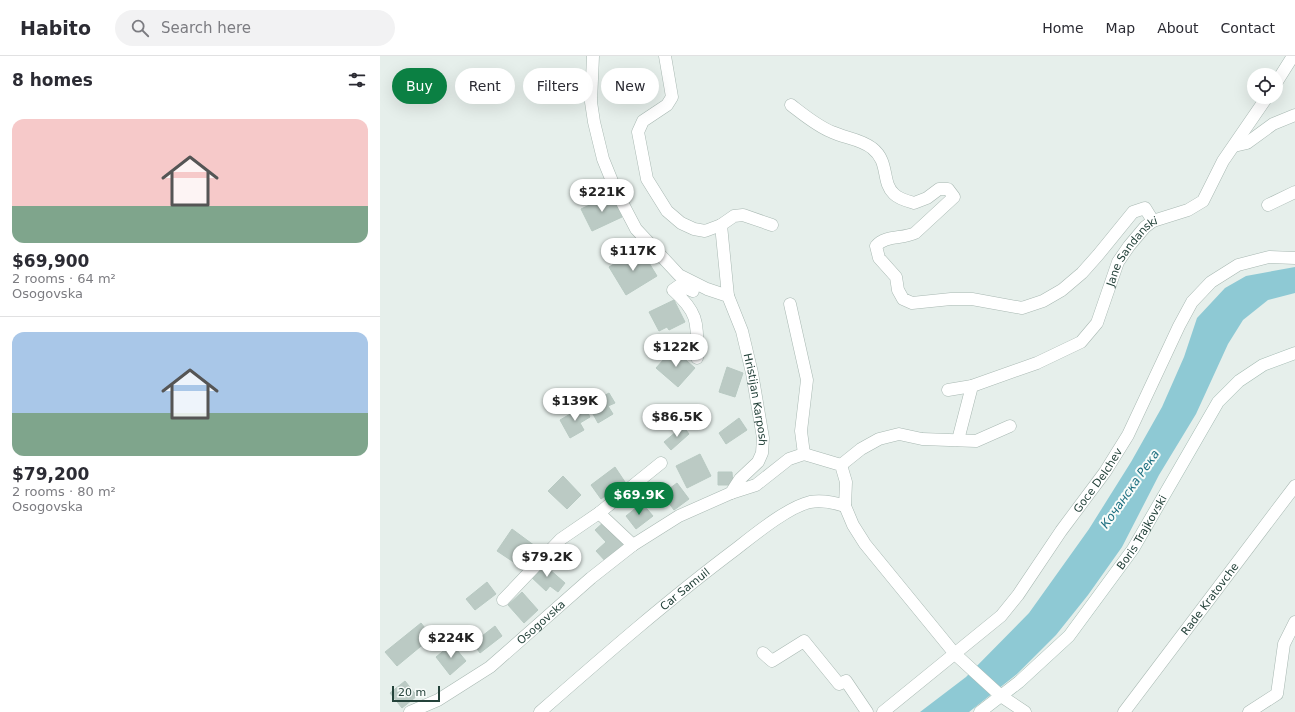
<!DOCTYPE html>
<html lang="en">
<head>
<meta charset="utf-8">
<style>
  :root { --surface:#fff; --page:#f2f2f3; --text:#2b2b33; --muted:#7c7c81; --line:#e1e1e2; --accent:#0b8043 }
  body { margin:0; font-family:"DejaVu Sans",sans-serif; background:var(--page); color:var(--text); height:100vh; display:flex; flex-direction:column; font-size:15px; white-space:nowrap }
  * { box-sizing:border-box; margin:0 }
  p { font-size:13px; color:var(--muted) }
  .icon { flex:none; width:22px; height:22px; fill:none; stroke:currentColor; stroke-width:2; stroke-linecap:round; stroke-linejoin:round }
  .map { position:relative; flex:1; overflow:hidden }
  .panel { display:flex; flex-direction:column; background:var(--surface); width:380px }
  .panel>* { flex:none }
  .guide { position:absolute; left:12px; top:12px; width:380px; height:36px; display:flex; gap:8px }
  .controls { position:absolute; left:867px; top:12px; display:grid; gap:8px }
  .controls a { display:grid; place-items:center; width:36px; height:36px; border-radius:50%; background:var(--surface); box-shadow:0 4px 16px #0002; font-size:20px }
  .scale { position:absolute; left:12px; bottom:10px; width:48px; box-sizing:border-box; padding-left:4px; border:2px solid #24423a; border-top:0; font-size:11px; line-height:14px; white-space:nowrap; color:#24423a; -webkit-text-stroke:3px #f7fbf9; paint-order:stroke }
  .price { position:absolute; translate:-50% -34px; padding:0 9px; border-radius:14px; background:#fff; color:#222; font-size:13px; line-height:26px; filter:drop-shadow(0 1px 2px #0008) }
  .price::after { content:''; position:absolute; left:50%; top:24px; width:12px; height:9px; margin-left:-6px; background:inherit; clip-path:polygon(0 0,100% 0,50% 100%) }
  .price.current { background:var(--accent); color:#fff }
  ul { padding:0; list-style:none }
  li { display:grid; align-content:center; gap:8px; height:212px; padding:0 12px }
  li+li { border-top:1px solid var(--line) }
  li span { display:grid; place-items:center; height:124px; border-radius:12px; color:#555 }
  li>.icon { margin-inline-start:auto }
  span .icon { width:72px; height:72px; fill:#fffc; stroke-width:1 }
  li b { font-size:17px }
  h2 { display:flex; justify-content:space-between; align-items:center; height:48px; padding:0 12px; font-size:17px }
  .pill { padding:0 14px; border-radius:18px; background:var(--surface); box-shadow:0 4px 16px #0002; font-size:14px; line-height:36px }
  .pill.current { background:var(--accent); color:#fff }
  header { display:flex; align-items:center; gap:24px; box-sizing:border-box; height:56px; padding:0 20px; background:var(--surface); border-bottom:1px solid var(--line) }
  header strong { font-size:19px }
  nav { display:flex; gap:22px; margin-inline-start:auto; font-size:14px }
  .search { width:280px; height:36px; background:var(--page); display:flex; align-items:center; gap:10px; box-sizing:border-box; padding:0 14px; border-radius:22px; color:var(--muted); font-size:15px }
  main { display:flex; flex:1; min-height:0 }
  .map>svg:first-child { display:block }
  .water { fill:#8ec9d4 }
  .building { fill:#bbcac4; stroke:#b8c9c2 }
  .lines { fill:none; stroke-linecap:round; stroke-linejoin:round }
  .street-casing { stroke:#a8b8b2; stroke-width:13 }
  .secondary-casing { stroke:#a4bbb3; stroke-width:13 }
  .street { stroke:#fff; stroke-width:12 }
  .secondary { stroke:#fff; stroke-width:12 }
  .labels { text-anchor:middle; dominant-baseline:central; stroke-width:4; stroke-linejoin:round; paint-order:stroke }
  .street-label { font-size:11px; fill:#24423a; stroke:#f7fbf9 }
  .water-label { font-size:12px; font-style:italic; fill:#1c6f80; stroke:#f7fbf9 }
</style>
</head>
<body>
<header>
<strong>Habito</strong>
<div class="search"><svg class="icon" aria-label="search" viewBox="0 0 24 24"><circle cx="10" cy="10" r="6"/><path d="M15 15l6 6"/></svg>Search here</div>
<nav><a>Home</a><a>Map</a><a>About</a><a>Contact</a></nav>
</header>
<main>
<section class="panel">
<h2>8 homes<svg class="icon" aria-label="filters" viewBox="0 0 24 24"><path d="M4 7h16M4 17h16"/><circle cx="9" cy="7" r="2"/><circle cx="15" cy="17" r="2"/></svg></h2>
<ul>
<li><span style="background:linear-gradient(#f6c9c9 70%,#7fa58c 0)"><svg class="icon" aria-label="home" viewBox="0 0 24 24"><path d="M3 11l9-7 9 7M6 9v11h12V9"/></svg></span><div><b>$69,900</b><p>2 rooms · 64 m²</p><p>Osogovska</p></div></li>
<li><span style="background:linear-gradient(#a9c7e8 65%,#7fa58c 0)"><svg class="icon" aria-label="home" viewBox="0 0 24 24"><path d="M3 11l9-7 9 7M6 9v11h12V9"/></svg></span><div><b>$79,200</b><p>2 rooms · 80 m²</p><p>Osogovska</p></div></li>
</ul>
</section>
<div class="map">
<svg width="915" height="656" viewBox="0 0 915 656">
  <rect width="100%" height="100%" fill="#e6efeb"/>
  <!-- water -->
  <polygon class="water" points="915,211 915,237 888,244 863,264 848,288 816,358 779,419 742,491 708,539 676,579 637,618 589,656 540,656 586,621 649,557 709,473 751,406 782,351 804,301 817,262 845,232 866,220"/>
  <!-- building -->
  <g class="building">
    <polygon points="231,139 242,161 212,175 201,153"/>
    <polygon points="260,192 277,220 246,239 229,211"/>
    <polygon points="294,244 305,266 289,274 287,271 279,275 269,256"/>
    <polygon points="293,293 315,312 298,331 276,312"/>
    <polygon points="347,311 363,317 355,341 339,336"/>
    <polygon points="229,337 235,347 228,350 233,358 218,367 208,349"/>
    <polygon points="204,350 210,361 200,367 204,374 190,382 180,364"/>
    <polygon points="359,362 367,374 346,388 339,377"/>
    <polygon points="303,370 309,378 291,394 284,386"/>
    <polygon points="320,398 331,420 307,432 296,410"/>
    <polygon points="235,411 245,426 221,443 211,429"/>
    <polygon points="338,416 352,416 353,429 338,429"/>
    <polygon points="183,420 201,439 187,453 168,435"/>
    <polygon points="297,427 309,443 294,454 282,438"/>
    <polygon points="262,447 273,460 256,473 246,460"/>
    <polygon points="225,465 247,491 228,508 216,495 226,486 215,474"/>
    <polygon points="132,473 155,490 141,511 117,495"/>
    <polygon points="161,506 185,527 178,536 170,530 166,535 149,519"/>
    <polygon points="107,526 116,538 95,554 86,543"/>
    <polygon points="142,536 158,554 144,567 128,549"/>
    <polygon points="41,567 52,581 17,610 5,596"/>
    <polygon points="115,570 122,580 100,597 93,587"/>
    <polygon points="72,588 86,605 70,619 56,601"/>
    <polygon points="25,625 37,640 22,652 10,637"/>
  </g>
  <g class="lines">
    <!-- street casing -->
    <g class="street-casing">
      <g id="street">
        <path id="s1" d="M 213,0 L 211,46 L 214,66 L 223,103 L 236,135 L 256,173 L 299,219 L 327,233 L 348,240 L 362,275 L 372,317 L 383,382 L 382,397 L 378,406 L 360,423 L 351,437 L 376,429 L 409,403 L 424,398 L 461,409 L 466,426 L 465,450 L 473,469 L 485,488 L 575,598 L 621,640 L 645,656"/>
        <polyline points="285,0 292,41 287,49 263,65 258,76 267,123 287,155 301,167 314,173 325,175 341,169"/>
        <polyline points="896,27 913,0"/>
        <path d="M 411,49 C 424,59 437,70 452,76 C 465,82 481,83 492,92 C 510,106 501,126 514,138 C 519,143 527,145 534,147 L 547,142 L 559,133 L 568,133 L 574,141 L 535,177 C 523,183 505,179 496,190 L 499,202 L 516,221 L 518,234 L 523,243 L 532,247 L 571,243 L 592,243 L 642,252 L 663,245 L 682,234 L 702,217 L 718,199 L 753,156 L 765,152 L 773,165"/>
        <polyline points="854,90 867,87 893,68 915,59"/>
        <polyline points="888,149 915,136"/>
        <path d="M 313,235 L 300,229 L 293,234 C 320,258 317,268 317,302"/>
        <polyline points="348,240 341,169 354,160 363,159 392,169"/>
        <polyline points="410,248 427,324 421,375 424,398"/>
        <path id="s2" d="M 568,334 L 592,330 L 657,307 L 701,286 L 717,267 L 738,206 L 749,190 L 765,171 L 773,165 L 808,154 L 823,145 L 843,105 L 887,41"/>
        <polyline points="578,384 592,330"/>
        <polyline points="461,409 481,393 499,383 519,378 542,383 596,385 630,370"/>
        <polyline points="219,457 253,489"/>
        <polyline points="123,544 181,483 219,457 281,407"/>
        <polyline points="383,597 392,605 424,585 459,628 466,625 487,656"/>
        <path id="s3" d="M 30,656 L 58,644 L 110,611 L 211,522 L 253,489 L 299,460 L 351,437"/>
        <path id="s4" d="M 160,656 C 224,600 288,544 356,493 C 374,479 408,451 430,446 C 443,444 453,446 465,450"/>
        <path id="s5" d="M 503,656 L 621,560 L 638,539 L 681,475 L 725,416 L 748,379 L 799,270 L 812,246 L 831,226 L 858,209 L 889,201 L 915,202"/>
        <path id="s6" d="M 744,656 L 915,430"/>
        <polyline points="869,656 897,638 904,588 915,566"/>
      </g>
    </g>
    <!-- secondary casing -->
    <g class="secondary-casing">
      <g id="secondary">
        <path id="s7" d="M 600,656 L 639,626 L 689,580 L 753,493 L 838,346 L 859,325 L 883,309 L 915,297"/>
      </g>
    </g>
    <!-- street -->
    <use href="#street" class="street"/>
    <!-- secondary -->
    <use href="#secondary" class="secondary"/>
  </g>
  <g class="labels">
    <!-- street labels -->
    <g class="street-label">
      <text stroke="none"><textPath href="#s2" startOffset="248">Jane Sandanski</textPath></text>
      <text stroke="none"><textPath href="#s1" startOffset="406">Hristijan Karposh</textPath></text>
      <text stroke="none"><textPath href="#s5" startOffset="319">Goce Delchev</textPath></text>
      <text stroke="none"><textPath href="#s7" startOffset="244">Boris Trajkovski</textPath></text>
      <text stroke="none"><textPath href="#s4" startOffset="190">Car Samuil</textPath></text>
      <text stroke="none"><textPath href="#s6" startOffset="142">Rade Kratovche</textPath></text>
      <text stroke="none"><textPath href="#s3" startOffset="160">Osogovska</textPath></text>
    </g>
    <!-- water labels -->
    <g class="water-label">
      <text transform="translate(750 433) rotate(-55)">Кочанска Река</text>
    </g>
  </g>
</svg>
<div class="controls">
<a><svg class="icon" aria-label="locate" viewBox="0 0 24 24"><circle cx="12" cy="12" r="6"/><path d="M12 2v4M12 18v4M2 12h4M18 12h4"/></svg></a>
</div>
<div class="scale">20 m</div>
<b class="price" style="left:222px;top:157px">$221K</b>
<b class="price" style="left:253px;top:216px">$117K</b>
<b class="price" style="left:296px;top:312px">$122K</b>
<b class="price" style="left:195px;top:366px">$139K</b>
<b class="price" style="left:297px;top:382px">$86.5K</b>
<b class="price current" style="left:259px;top:460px">$69.9K</b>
<b class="price" style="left:167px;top:522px">$79.2K</b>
<b class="price" style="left:71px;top:603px">$224K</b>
<div class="guide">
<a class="pill current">Buy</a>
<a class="pill">Rent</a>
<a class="pill">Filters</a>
<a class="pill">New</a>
</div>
</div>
</main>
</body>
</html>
